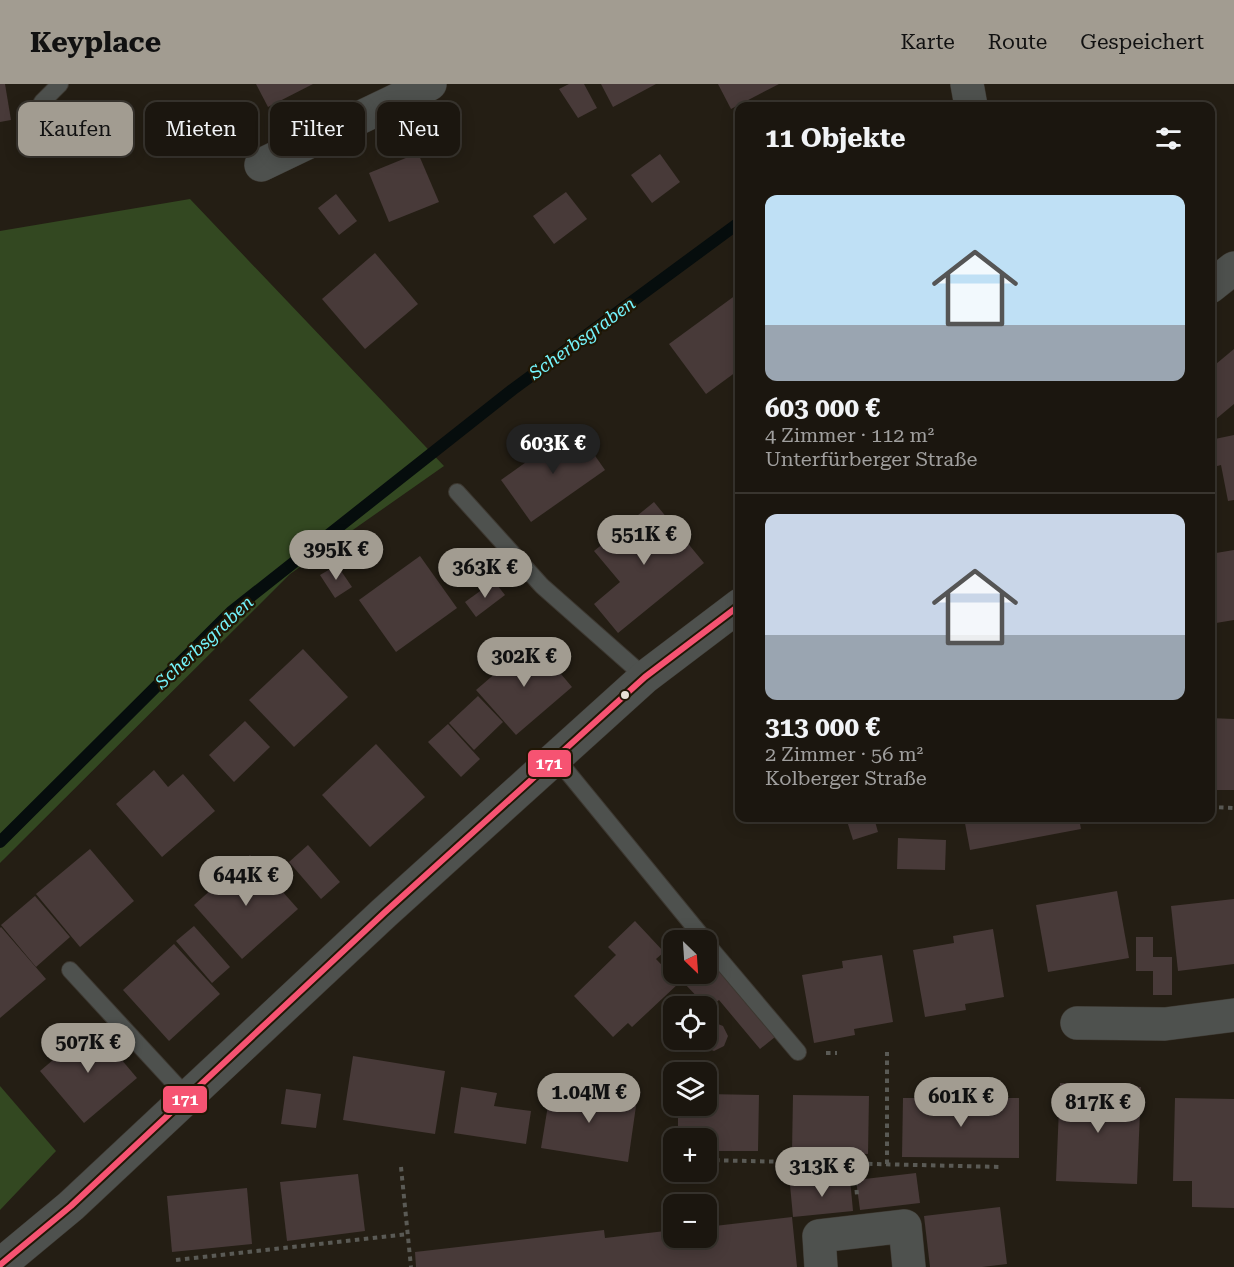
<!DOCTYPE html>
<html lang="de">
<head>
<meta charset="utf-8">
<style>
  :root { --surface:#1b160f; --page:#241f18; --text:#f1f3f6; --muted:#a09f9e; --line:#39352f; --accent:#a29c91 }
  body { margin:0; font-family:"Roboto Serif",serif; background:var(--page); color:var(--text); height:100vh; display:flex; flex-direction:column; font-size:22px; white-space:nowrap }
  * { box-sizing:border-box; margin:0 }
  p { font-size:20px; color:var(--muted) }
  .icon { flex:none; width:33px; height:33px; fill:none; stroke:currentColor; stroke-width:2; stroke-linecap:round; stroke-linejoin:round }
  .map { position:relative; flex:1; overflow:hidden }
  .panel { position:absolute; left:735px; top:18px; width:480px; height:720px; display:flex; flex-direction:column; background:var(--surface); border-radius:12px; box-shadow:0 3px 15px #0003,0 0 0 2px var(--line) }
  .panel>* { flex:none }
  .guide { position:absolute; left:18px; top:18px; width:570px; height:54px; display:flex; gap:12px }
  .needle { width:39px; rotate:155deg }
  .tools { position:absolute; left:663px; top:846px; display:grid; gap:12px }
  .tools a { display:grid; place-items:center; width:54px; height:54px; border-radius:12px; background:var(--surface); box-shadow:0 3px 15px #0003,0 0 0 2px var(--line); font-size:30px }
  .price { position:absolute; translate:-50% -51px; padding:0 14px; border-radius:21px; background:var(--accent); color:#111; font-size:20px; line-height:39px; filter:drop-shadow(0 2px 3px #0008) }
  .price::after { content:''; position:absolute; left:50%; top:36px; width:18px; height:14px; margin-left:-9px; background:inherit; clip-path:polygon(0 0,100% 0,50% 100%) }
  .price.current { background:#222; color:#fff }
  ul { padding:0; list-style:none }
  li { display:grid; align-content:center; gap:12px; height:318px; padding:0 30px }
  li+li { border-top:2px solid var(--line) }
  li span { display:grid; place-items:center; height:186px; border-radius:12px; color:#555 }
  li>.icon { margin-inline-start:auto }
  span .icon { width:108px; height:108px; fill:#fffc; stroke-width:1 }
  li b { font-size:26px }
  h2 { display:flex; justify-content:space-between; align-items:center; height:72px; padding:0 30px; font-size:26px }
  .chip { padding:0 21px; border-radius:12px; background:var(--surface); box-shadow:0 3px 15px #0003,0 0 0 2px var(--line); font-size:21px; line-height:54px }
  .chip.current { background:var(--accent); color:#111 }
  header { display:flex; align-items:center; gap:36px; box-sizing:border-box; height:84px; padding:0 30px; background:var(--accent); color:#111 }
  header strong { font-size:28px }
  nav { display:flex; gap:33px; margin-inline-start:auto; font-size:21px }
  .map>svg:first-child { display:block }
  .green { fill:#334821 }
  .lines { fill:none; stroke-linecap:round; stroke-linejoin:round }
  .stream { stroke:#060d0d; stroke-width:12 }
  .building { fill:#483a39 }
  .service-casing { stroke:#3d3831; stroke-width:18 }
  .minor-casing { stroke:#3d3831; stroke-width:34 }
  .path { stroke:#5a5a55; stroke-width:4; stroke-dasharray:4.5 4.5; stroke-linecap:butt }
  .service { stroke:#4e514e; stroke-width:16 }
  .minor { stroke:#4e514e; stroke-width:33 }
  .bus-1-casing { stroke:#201705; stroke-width:10 }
  .bus-1 { stroke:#f65372; stroke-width:6 }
  .bus-dot { fill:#e6e0d5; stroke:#201705; stroke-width:2 }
  .labels { text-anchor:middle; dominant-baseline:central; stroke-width:4.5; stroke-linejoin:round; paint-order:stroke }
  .water-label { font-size:18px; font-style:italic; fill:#74f4fc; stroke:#201705 }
  .line-badge { stroke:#201705; stroke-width:2 }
  .badge-label { font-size:16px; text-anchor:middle; font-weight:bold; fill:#fff }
</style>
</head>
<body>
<header>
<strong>Keyplace</strong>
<nav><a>Karte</a><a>Route</a><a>Gespeichert</a></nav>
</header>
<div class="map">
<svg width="1234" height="1183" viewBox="0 0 1234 1183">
  <rect width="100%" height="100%" fill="#241e14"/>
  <!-- green -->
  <g class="green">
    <polygon points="190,115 444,382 290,490 0,779 0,147"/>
    <polygon points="0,1002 56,1067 0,1126"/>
  </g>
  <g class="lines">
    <!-- stream -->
    <polyline class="stream" points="0,758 231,528 512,306 740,138"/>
  </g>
  <!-- building -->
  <g class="building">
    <polygon points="0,0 5,0 11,36 0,38"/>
    <polygon points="256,0 313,0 268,23"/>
    <polygon points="569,0 584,0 597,24 578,34 559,5"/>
    <polygon points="601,0 656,0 613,23"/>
    <polygon points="718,0 779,0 731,25"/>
    <polygon points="418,69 439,118 389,138 369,89"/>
    <polygon points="660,70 680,98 652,119 631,91"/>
    <polygon points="566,108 587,135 554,160 533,132"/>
    <polygon points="336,110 357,137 339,151 318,124"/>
    <polygon points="375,169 418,220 365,265 322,215"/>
    <polygon points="740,208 740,285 706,310 669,260"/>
    <polygon points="1234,265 1234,320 1210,340 1210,285"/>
    <polygon points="575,343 605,386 531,438 501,396"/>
    <polygon points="1234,351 1234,416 1228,417 1221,381 1210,384 1210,356"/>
    <polygon points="654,418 704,479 618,549 594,520 620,498 594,467"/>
    <polygon points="1234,466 1234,536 1210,540 1210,470"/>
    <polygon points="420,472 457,524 396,568 359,516"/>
    <polygon points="337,481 352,503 335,514 320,491"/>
    <polygon points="494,497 505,511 476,533 465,518"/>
    <polygon points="533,557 572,603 516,651 476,606"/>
    <polygon points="303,565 348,613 294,663 249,616"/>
    <polygon points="478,612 503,638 474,666 449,639"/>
    <polygon points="1210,634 1234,635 1234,706 1210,706"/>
    <polygon points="245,637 270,663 234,698 209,671"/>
    <polygon points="448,640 480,675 461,693 428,658"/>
    <polygon points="376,660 425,713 370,763 322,711"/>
    <polygon points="154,686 168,703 183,690 215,727 162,773 116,720"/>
    <polygon points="846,734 874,734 878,748 853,756"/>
    <polygon points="964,734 1079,734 1081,745 970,766"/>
    <polygon points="898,754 946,756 945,786 897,785"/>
    <polygon points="308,761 340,798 321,815 289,778"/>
    <polygon points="90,765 134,817 80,863 36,810"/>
    <polygon points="250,771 298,825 242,875 194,821"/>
    <polygon points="1117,807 1129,874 1048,888 1036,821"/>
    <polygon points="35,812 70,853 36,883 1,841"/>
    <polygon points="1234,815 1234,880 1178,887 1171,822"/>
    <polygon points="635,837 664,868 656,875 679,899 632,943 628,939 613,953 574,912 616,871 608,863"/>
    <polygon points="194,842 230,883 212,899 176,857"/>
    <polygon points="1,843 46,895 0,934 0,844"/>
    <polygon points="993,845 1004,913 965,920 966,926 925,933 913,866 954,859 953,852"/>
    <polygon points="1136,853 1153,853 1153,873 1172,873 1172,911 1153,911 1153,887 1136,887"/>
    <polygon points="174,860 220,910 169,957 123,906"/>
    <polygon points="882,871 893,938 854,945 855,951 814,959 802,891 843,884 842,877"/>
    <polygon points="706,872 775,953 760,965 719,916 706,926 706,922 683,898 694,890 706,890"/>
    <polygon points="713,938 723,942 728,952 724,962 714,967 704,963 700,956 706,956 706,941"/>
    <polygon points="93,942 137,994 84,1039 40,987"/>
    <polygon points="353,972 445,987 435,1050 343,1036"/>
    <polygon points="1060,999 1141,1003 1137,1100 1056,1097"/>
    <polygon points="461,1003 497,1009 494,1022 531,1027 526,1060 454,1049"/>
    <polygon points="551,1003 637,1015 628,1078 541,1064"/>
    <polygon points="286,1005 321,1010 316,1044 281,1040"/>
    <polygon points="706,1010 759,1011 758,1067 706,1067 706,1054 678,1054 678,1022 706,1022"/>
    <polygon points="793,1011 869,1012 868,1070 792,1068"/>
    <polygon points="903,1014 1019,1014 1019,1074 902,1073"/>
    <polygon points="1175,1014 1234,1015 1234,1124 1192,1123 1192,1097 1173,1097"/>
    <polygon points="916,1089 920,1119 860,1126 856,1096"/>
    <polygon points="358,1090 365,1147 287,1157 280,1098"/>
    <polygon points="850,1095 853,1127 793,1133 790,1101"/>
    <polygon points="247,1104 252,1160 172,1168 167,1112"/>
    <polygon points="1000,1123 1007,1180 982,1183 930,1183 924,1132"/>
    <polygon points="792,1133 797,1183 416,1183 415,1168 604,1146 605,1154 674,1146 674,1154 706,1154 706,1143"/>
  </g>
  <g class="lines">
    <!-- service casing -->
    <g class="service-casing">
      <g id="service">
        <polyline points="42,18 60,0"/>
        <polyline points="457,408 542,502 645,593"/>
        <polyline points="556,674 705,856"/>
        <polyline points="706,859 798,968"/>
        <polyline points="70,886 188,1014"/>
      </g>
    </g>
    <!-- minor casing -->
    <g class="minor-casing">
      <g id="minor">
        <polyline points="967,0 971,22"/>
        <polyline points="261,81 430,0"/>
        <polyline points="1210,203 1234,184"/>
        <polyline points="1077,939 1165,940 1234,931"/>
        <polyline points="0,1181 71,1122 384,829 645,593 740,521"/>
        <polyline points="821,1183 819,1152 905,1142 909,1183"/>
      </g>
    </g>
    <!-- path -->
    <g class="path">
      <polyline points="1210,723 1234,724"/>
      <polyline points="826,969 837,969"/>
      <polyline points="670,1075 674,1075"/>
      <polyline points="706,1076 1001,1083"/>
      <polyline points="854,1079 857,1111"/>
      <polyline points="887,1080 887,968"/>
      <polyline points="401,1083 411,1183"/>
      <polyline points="176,1176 408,1150"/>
    </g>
    <!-- service -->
    <use href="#service" class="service"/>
    <!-- minor -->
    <use href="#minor" class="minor"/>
    <!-- bus-1 casing -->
    <g class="bus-1-casing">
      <polyline id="bus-1" points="0,1181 71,1122 384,829 645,593 740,521"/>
    </g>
    <!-- bus-1 -->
    <use href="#bus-1" class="bus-1"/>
  </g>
  <!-- markers -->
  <circle class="bus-dot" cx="625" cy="611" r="5"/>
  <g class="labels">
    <!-- water labels -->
    <g class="water-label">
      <text transform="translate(582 254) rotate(-36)">Scherbsgraben</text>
      <text transform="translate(204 558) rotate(-43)">Scherbsgraben</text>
    </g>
  </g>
  <g class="line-badge">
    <rect x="527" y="665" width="45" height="29" rx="6" fill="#f65372"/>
    <rect x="162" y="1001" width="46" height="29" rx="6" fill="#f65372"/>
  </g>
  <g class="badge-label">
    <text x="549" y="685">171</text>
    <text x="185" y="1021">171</text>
  </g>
</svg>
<div class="tools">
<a><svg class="needle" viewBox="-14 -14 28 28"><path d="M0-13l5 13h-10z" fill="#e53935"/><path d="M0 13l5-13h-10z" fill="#a09f9e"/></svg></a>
<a><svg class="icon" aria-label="locate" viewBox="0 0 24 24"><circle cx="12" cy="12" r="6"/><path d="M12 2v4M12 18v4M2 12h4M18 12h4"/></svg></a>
<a><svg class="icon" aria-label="layers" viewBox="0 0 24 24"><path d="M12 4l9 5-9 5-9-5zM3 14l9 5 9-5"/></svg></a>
<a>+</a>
<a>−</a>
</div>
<b class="price current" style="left:553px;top:391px">603K €</b>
<b class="price" style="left:644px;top:482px">551K €</b>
<b class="price" style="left:336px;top:497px">395K €</b>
<b class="price" style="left:485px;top:515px">363K €</b>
<b class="price" style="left:524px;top:604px">302K €</b>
<b class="price" style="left:246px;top:823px">644K €</b>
<b class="price" style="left:88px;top:990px">507K €</b>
<b class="price" style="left:589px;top:1040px">1.04M €</b>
<b class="price" style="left:961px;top:1044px">601K €</b>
<b class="price" style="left:1098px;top:1050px">817K €</b>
<b class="price" style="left:822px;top:1114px">313K €</b>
<div class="guide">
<a class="chip current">Kaufen</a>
<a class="chip">Mieten</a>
<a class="chip">Filter</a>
<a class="chip">Neu</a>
</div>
<section class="panel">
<h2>11 Objekte<svg class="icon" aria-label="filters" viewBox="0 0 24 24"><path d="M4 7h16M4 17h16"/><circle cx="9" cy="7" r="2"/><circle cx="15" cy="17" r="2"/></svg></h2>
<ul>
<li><span style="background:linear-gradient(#bfe0f5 70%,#9aa5b1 0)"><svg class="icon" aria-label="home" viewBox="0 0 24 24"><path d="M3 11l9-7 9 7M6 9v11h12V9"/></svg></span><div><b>603 000 €</b><p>4 Zimmer · 112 m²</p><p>Unterfürberger Straße</p></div></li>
<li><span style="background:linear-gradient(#c9d6e8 65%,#9aa5b1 0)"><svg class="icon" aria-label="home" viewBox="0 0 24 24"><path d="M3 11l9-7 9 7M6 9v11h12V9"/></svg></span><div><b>313 000 €</b><p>2 Zimmer · 56 m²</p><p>Kolberger Straße</p></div></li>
</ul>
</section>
</div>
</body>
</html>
